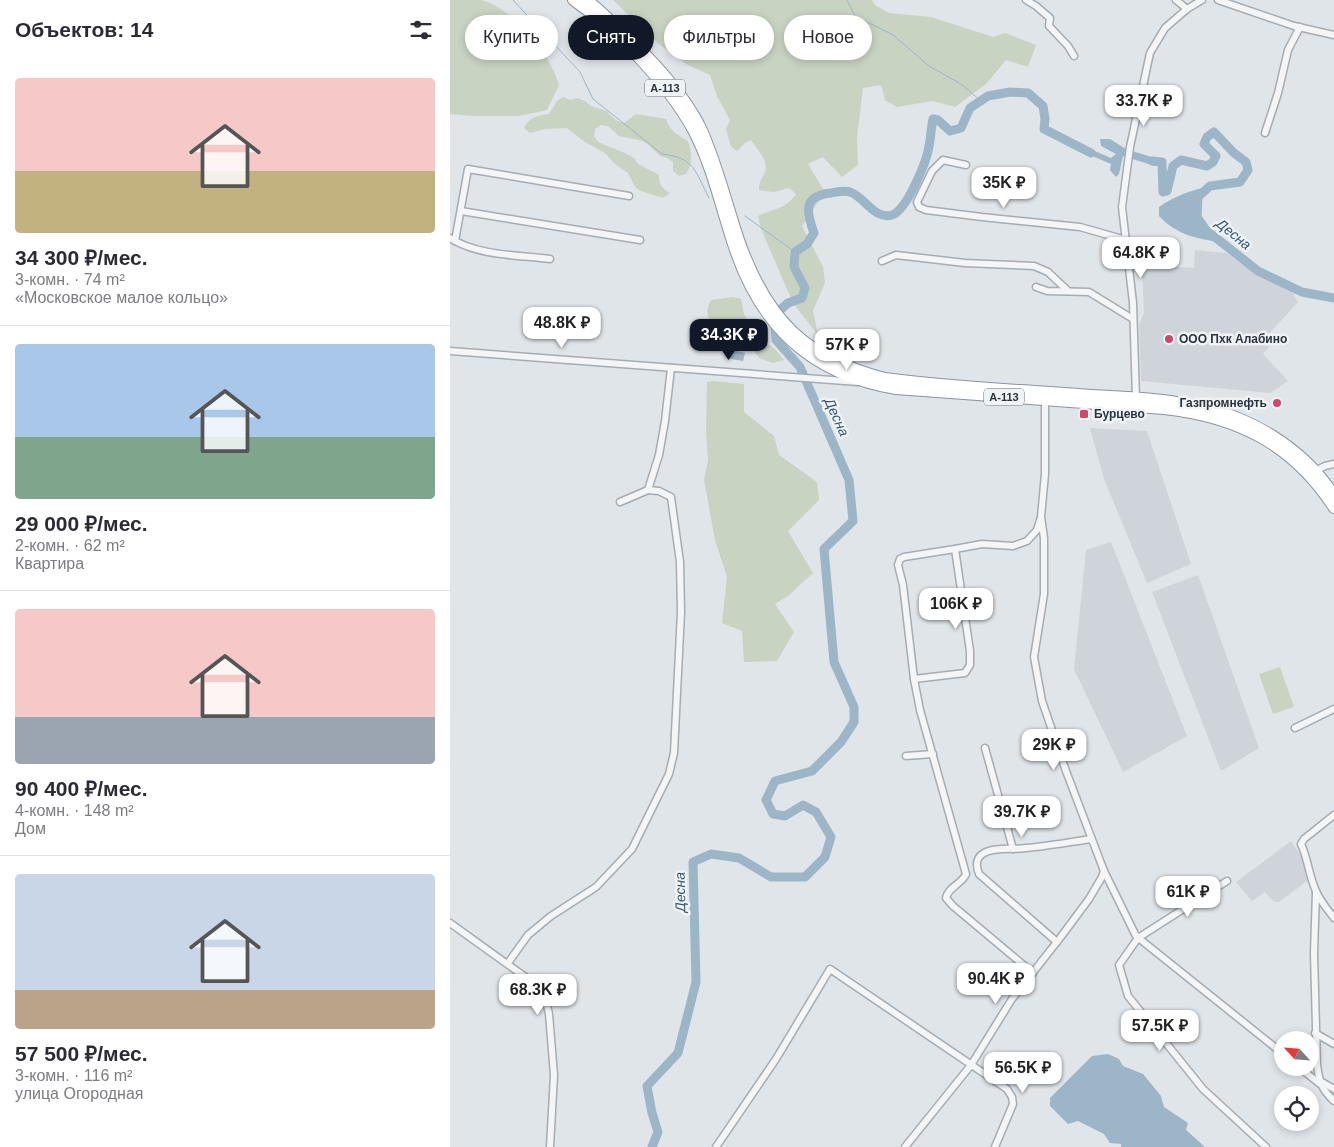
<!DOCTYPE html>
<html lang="ru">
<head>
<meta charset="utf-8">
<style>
  :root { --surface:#fff; --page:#f2f2f3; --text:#2b2b33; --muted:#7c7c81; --line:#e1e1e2; --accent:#111827 }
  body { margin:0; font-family:Arial,sans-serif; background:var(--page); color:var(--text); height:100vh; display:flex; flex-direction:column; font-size:19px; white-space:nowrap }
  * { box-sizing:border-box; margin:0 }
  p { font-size:16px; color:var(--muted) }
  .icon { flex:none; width:28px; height:28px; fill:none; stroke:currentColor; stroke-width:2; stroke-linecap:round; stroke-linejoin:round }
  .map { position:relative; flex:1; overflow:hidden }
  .details { display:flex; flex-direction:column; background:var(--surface); width:450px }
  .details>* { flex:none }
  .top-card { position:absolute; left:15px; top:15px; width:475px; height:45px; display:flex; gap:10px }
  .needle { width:32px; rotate:296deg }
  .controls { position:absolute; left:824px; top:1031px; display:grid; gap:10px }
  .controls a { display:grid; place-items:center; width:45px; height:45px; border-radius:50%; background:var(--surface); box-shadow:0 2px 8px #0003; font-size:25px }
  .price { position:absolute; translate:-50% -42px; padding:0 11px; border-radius:10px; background:#fff; color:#222; font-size:16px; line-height:32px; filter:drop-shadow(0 1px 2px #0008) }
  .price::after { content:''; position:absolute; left:50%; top:30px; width:15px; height:11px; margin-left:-8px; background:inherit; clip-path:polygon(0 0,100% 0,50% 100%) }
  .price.on { background:var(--accent); color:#fff }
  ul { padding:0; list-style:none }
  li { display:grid; align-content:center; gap:10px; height:265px; padding:0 15px }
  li+li { border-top:1px solid var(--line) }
  li span { display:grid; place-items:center; height:155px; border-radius:5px; color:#555 }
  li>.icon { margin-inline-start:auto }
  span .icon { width:90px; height:90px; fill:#fffc; stroke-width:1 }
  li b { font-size:21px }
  h2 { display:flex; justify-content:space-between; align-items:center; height:60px; padding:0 15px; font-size:21px }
  .tag { padding:0 18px; border-radius:22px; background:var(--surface); box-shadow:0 2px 8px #0003; font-size:18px; line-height:45px }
  .tag.on { background:var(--accent); color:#fff }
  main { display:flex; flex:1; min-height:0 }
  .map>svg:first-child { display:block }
  .built { fill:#cfd4db }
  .green { fill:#c8d3c2 }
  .water { fill:#9cb6c8 }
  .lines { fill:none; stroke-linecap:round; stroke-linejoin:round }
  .stream { stroke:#9cb6c8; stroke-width:1 }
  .river { stroke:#9cb6c8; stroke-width:9 }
  .minor-casing { stroke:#a5acb3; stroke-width:9 }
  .highway-casing { stroke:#88949f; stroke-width:12 }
  .minor { stroke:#f3f5f7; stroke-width:6 }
  .highway { stroke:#fff; stroke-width:10 }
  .poi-dot { fill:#cb496b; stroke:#f0f3f6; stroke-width:2 }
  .labels { text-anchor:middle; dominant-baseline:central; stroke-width:5; stroke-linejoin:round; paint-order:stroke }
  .shield { fill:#f0f3f6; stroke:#656d77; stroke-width:1 }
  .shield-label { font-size:11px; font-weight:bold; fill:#293440 }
  .poi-label { font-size:12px; font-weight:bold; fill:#293440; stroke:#f0f3f6; text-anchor:start }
  .water-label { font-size:14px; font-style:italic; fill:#345773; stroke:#f0f3f6 }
</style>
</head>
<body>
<main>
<section class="details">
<h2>Объектов: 14<svg class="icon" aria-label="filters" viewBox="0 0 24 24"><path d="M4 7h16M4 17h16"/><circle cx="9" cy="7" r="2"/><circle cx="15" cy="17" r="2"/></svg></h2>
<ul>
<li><span style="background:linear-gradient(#f6c9c9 60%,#c2b280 0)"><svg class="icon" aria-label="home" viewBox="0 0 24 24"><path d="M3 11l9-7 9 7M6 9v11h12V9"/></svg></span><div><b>34 300 ₽/мес.</b><p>3-комн. · 74 m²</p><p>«Московское малое кольцо»</p></div></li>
<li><span style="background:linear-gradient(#a9c7e8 60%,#7fa58c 0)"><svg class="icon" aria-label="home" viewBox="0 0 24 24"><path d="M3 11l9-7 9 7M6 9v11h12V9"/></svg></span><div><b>29 000 ₽/мес.</b><p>2-комн. · 62 m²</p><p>Квартира</p></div></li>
<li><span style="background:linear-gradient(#f6c9c9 70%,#9aa5b1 0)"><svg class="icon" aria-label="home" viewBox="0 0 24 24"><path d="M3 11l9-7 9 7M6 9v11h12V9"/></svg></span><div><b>90 400 ₽/мес.</b><p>4-комн. · 148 m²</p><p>Дом</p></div></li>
<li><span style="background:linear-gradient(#c9d6e8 75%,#b9a48a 0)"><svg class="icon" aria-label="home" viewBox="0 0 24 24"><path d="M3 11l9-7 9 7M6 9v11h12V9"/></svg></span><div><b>57 500 ₽/мес.</b><p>3-комн. · 116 m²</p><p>улица Огородная</p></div></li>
</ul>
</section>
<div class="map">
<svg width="884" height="1147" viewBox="0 0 884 1147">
  <rect width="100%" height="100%" fill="#e0e5e9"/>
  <!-- built -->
  <g class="built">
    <polygon points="745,250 777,253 806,274 841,290 848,302 816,337 822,343 813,354 838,381 820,393 691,381 689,325 694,313 692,265 744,268"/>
    <polygon points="640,428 697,431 741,564 697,583 654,479"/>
    <polygon points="661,542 737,736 673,772 624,669 636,550"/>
    <polygon points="748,575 809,748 771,771 702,592"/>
    <polygon points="841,841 856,864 859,876 857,881 829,902 824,902 815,892 802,901 786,882"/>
  </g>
  <!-- green -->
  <g class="green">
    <path d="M 0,0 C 10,0 22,0 31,0 C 66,10 99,52 109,85 L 97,110 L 69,116 L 23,116 L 0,114 Z"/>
    <path d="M 163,0 L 422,0 L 425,5 L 439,13 L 481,17 L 543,37 L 555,33 L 586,45 L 578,67 L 556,60 L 536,84 L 505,107 L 483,101 L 447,107 L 435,100 L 431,85 L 413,88 L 407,137 L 408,165 L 392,177 L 373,157 L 358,164 L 375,192 L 352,226 L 373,267 L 375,283 L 363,311 L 368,335 L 343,303 L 311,229 L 308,216 C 324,208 335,210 346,194 L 339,188 L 324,192 L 309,190 C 309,182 311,180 314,174 C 321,162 307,150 301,140 L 295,143 L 287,151 L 281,147 L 276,129 L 280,120 L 267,96 L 260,75 L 236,64 L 209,44 Z"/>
    <path d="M 113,97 L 120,100 L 128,98 L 135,101 L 141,106 L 156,111 L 167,121 L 174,123 L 186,114 L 216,119 C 220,132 228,135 238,141 C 242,154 243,163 236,174 L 229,176 L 223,171 L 223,162 L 217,158 L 210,156 L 199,145 L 193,141 L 169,136 L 158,126 L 151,125 L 145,129 L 144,136 L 148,142 L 177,154 L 184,158 L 188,164 L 209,175 C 209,184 211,188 220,193 L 213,198 L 191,191 L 185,187 L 178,173 L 165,164 L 155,153 L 135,142 L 117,128 L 95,129 L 80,133 L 74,128 C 80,117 86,116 99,114 L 107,101 Z"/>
    <path d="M 283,297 L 291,299 L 294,314 L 306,335 L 311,340 L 324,348 L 334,360 L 323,363 L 309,358 L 300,345 L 287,337 L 279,325 L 272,328 L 265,328 C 257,318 255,311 261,300 Z"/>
    <polygon points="264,381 294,384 294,412 324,436 329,455 367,482 369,500 338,531 363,573 338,596 325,604 344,632 327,661 294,662 292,631 272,623 277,577 265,540 254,480 258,460 256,431 257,382"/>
    <polygon points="830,667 844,707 823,714 809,674"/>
  </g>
  <!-- water -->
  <g class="water">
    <polygon points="650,139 660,139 676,149 708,159 712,162 705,166 673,156 669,174 666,177 660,170 661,164 633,152 630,148 633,146 661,158 666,154 651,146"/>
    <path d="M 762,186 L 748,198 C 747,225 752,226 772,243 C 747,238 728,236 709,216 L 709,207 C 726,195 742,190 762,186 Z"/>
    <polygon points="279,349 295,353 293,361 281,359 275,355 275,351"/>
    <polygon points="658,1054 669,1059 673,1066 693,1074 711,1096 714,1107 738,1123 736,1130 755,1147 671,1147 671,1144 660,1143 654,1134 628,1121 618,1124 600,1106 600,1098 642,1056"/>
  </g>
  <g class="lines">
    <!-- stream -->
    <g class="stream">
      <path d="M 63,0 L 130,72 L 143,99 L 212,154 C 245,158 245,171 259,198"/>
      <polyline points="397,0 405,16 443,35 479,66 511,84 531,101"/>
      <polyline points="295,216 345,252"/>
    </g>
    <!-- river -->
    <g class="river">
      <polyline points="702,161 712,162 713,192 717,191 723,166 731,160 757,166 763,162 766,156 754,144 757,137 764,132 784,153 796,162 798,170 790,182 760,186 748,197 747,217 756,230 808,271 852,292 884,298"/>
      <path d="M 202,1147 L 208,1132 L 202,1113 L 197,1086 L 228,1053 L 246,982 L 243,862 L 261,854 L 289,858 L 321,877 L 355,877 L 375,857 L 381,837 L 366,812 L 353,805 L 335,816 L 323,814 L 316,800 L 325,781 L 362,771 L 391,742 L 404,722 L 404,707 L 384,662 L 374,549 L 403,521 L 399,480 L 350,367 L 326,340 L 325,328 L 330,310 L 338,303 L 352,298 L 355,288 L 344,267 L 345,252 L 357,244 L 364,233 C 356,211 353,196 381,193 C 387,192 394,190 400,192 C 415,197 424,220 442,215 C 457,210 477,161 479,146 C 481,137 481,128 483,119 L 488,120 L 500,131 L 511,128 L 520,108 L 538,96 L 560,92 L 578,93 L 593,106 L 595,119 L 594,129 L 641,153"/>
    </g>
    <!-- minor casing -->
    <g class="minor-casing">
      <g id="minor">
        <polyline points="576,0 586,6 600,18 599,26 618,46 624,56"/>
        <polyline points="726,0 737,9"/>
        <polyline points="768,0 844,26 884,35"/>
        <polyline points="815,133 828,93 838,50 850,27"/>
        <polyline points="516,165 493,160 482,171 467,202 469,207 476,210 532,217 630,227 676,240"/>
        <polyline points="11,211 190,240"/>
        <path d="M 0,238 C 28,256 68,255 100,259"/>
        <polyline points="5,241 18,169 179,196"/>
        <polyline points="432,261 446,255 515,263 584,266 598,272 618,291"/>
        <polyline points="586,287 597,291 639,292 683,319"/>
        <polyline points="0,351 408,382"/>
        <polyline points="686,398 683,303 672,207 680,147 700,53 715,28 737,9 752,0"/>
        <polyline points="595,401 595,474 591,517 594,538 594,594 584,657 592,701 616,771 654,871 686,936 832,1053"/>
        <polyline points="865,471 875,466 884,464"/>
        <polyline points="170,502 198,490 209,455 215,421 221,368"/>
        <polyline points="464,679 515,673 520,665 520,651 505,549"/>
        <polyline points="845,728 884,709"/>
        <polyline points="535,748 563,849"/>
        <polyline points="456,756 483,754"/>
        <path d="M 884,815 L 854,839 L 851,844 C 858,859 859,876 866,891 C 870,901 878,910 884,918"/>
        <polyline points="777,881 688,938 669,965 678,996 753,1089 816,1147"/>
        <path d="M 866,892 L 864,953 L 867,1064 C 869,1081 871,1089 884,1101"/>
        <polyline points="0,923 78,979 91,993 96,1001 99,1014 104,1075 100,1147"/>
        <path d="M 607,942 L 529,874 C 526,866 525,858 534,853 C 545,847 563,850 576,848 C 598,846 620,842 641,839"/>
        <polyline points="58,963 78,935 101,916 146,887 182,849 219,774 224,753 231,612 230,562 221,497 209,491 198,490"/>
        <path d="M 583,973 L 503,906 L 496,898 C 498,887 512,884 516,874 L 470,710 L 464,679 L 453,585 L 448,565 L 450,559 L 454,557 L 505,549 L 532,544 L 563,546 L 577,541 L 587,530 L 590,520"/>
        <polyline points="865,1033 884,1044"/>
        <polyline points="850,1068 870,1084"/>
        <polyline points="870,1081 884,1089"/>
        <polyline points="266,1147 326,1059 380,969 557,1089 562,1097 563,1104 545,1147"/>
        <polyline points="455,1147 521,1065 562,999 610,938 639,899 652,877 654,871"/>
      </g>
    </g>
    <!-- highway casing -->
    <g class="highway-casing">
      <g id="highway">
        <path d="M 123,0 C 167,31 217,83 243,130 C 261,164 270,204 282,241 C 308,324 358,374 446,389 L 714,409 C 788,417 843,445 884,508"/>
        <path d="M 137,0 C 147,7 156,16 165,25 C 196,53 231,89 250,126 C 267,162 276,202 289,240 C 317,319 354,357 435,378 C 499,387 564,389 628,394 C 666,397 707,397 745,405 C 800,416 853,447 884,495"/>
      </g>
    </g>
    <!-- minor -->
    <use href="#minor" class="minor"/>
    <!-- highway -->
    <use href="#highway" class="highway"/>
  </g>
  <!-- markers -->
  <g class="poi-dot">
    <circle cx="719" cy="339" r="5"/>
    <circle cx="827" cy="403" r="5"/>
    <rect x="629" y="409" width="10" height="10" rx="2.5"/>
  </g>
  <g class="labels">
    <!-- shield labels -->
    <g class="shield">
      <rect x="195" y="79.5" width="40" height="17" rx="4"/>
      <rect x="534" y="388.5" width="40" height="17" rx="4"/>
    </g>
    <g class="shield-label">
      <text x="215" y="88">А-113</text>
      <text x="554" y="397">А-113</text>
    </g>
    <!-- poi labels -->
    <g class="poi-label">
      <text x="729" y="339">ООО Пхк Алабино</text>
      <text x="817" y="403" text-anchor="end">Газпромнефть</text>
      <text x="644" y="414">Бурцево</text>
    </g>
    <!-- water labels -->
    <g class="water-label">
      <text transform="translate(784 234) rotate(39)">Десна</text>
      <text transform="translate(387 417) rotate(66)">Десна</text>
      <text transform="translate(230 892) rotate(-91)">Десна</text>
    </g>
  </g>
</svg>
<div class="controls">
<a><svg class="needle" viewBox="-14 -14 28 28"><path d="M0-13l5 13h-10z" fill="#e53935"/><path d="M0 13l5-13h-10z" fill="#7c7c81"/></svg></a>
<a><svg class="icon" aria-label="locate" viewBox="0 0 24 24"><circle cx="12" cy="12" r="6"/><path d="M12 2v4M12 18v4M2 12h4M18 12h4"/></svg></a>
</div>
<b class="price" style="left:694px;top:127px">33.7K ₽</b>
<b class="price" style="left:554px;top:209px">35K ₽</b>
<b class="price" style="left:691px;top:279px">64.8K ₽</b>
<b class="price" style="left:112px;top:349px">48.8K ₽</b>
<b class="price on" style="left:279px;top:361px">34.3K ₽</b>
<b class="price" style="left:397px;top:371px">57K ₽</b>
<b class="price" style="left:506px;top:630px">106K ₽</b>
<b class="price" style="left:604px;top:771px">29K ₽</b>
<b class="price" style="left:572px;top:838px">39.7K ₽</b>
<b class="price" style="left:738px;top:918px">61K ₽</b>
<b class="price" style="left:546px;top:1005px">90.4K ₽</b>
<b class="price" style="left:88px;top:1016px">68.3K ₽</b>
<b class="price" style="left:710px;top:1052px">57.5K ₽</b>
<b class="price" style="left:573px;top:1094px">56.5K ₽</b>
<div class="top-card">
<a class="tag">Купить</a>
<a class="tag on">Снять</a>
<a class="tag">Фильтры</a>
<a class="tag">Новое</a>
</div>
</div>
</main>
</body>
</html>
